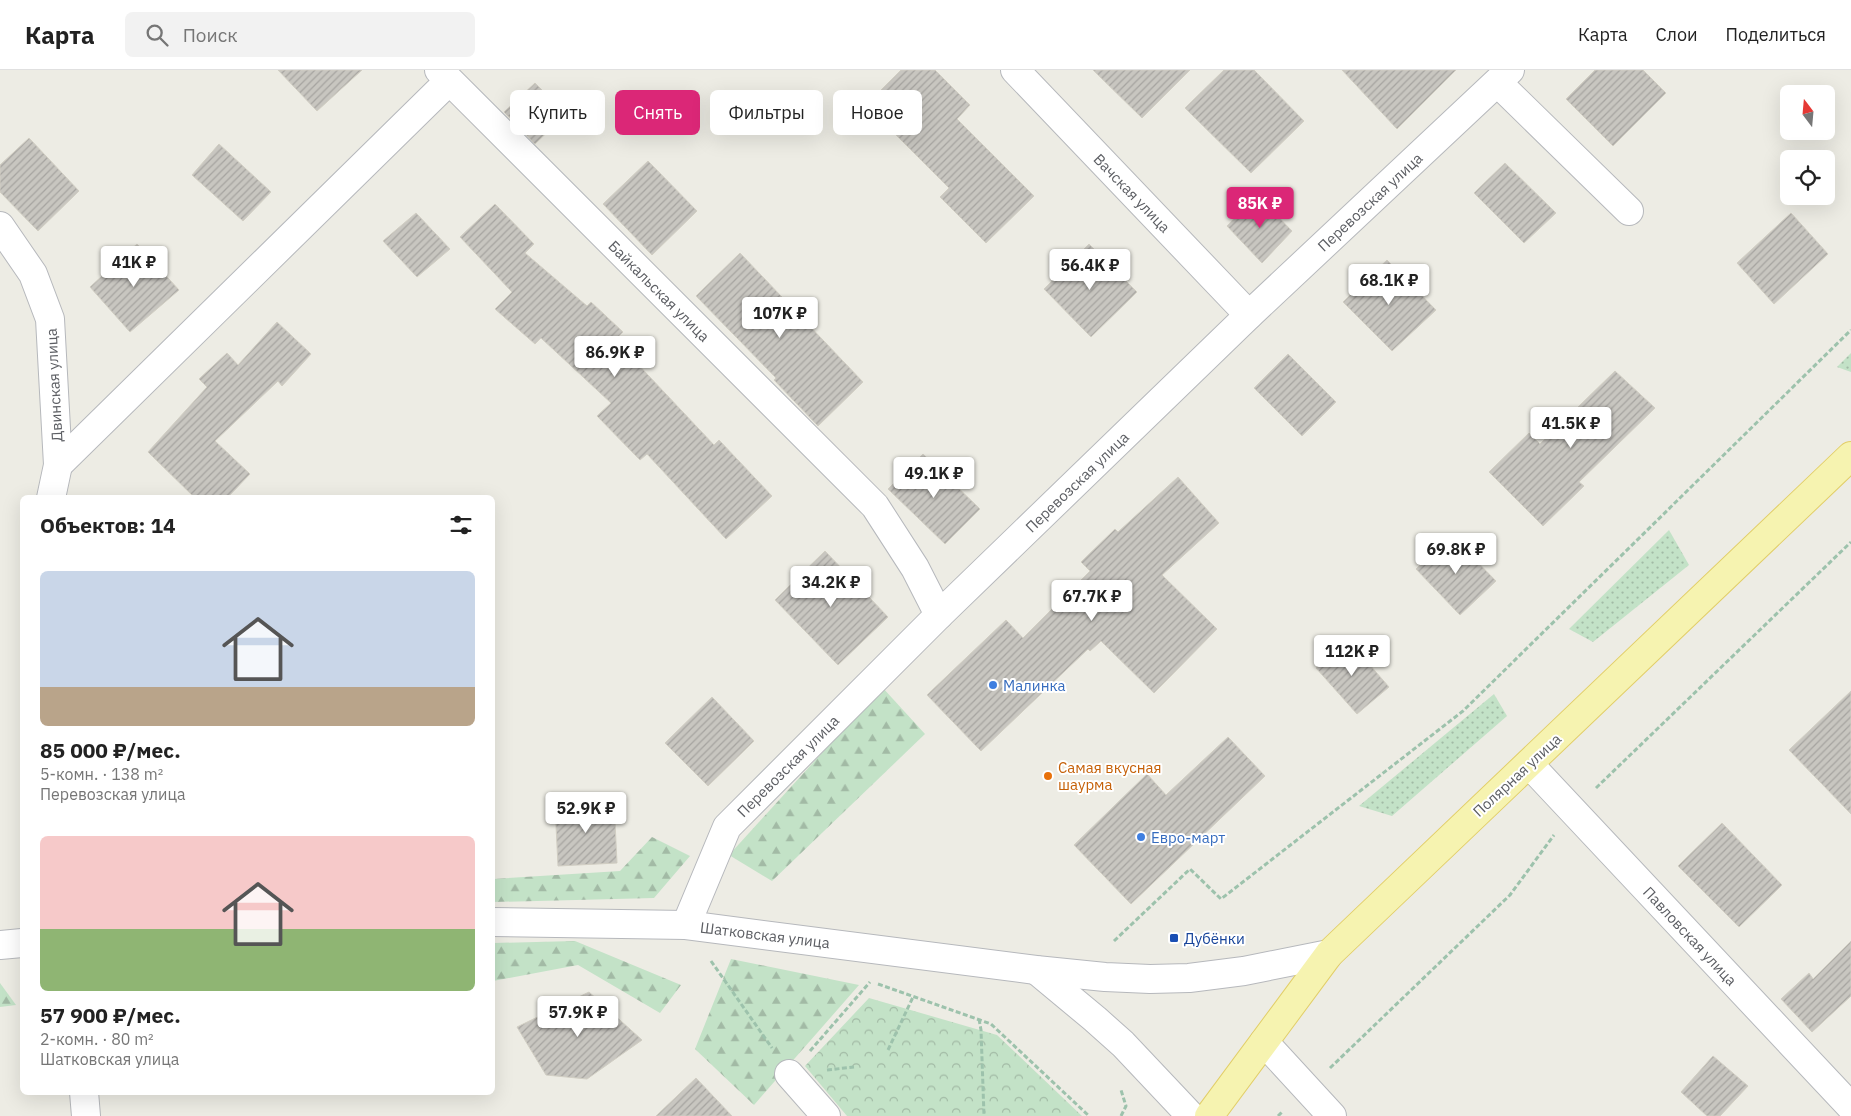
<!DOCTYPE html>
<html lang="ru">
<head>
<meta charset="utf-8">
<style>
  :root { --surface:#fff; --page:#f2f2f2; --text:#222; --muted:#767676; --line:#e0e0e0; --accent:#db2777 }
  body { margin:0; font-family:"IBM Plex Sans",sans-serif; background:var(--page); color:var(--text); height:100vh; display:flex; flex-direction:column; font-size:19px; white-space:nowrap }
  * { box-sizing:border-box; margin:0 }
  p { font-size:16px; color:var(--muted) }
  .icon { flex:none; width:28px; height:28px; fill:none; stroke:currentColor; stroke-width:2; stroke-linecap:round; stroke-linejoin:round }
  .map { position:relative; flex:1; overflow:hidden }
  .sheet { position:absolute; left:20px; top:425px; width:475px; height:600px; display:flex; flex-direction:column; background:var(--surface); border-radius:8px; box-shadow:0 5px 20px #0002 }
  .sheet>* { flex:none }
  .guide { position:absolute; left:510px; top:20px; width:475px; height:45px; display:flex; gap:10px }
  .needle { width:32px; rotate:344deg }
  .tools { position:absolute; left:1780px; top:15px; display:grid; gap:10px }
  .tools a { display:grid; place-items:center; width:55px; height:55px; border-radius:8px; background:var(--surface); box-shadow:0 5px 20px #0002; font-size:25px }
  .price { position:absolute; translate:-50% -42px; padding:0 11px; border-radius:5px; background:#fff; color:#222; font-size:16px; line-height:32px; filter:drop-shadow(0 1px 2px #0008) }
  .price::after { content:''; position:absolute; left:50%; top:30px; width:15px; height:11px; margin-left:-8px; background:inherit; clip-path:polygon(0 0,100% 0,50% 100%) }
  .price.on { background:var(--accent); color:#fff }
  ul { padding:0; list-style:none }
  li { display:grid; align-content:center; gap:10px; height:265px; padding:0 20px }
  li span { display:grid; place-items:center; height:155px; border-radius:8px; color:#555 }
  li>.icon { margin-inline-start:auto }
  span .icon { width:90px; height:90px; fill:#fffc; stroke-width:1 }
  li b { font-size:21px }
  h2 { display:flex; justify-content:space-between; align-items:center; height:60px; padding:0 20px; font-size:21px }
  .chip { padding:0 18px; border-radius:8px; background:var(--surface); box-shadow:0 5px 20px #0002; font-size:18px; line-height:45px }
  .chip.on { background:var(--accent); color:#fff }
  header { display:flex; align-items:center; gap:30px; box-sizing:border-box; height:70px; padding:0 25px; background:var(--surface); border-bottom:1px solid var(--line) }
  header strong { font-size:24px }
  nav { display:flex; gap:28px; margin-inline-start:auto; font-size:18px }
  .search { width:350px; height:45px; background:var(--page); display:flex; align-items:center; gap:12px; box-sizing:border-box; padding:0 18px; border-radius:8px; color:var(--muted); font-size:19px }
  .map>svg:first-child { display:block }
  .grass { fill:url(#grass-dots) }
  .forest { fill:url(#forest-firs) }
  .park { fill:url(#park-crowns) }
  .building { fill:url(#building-hatch); stroke:#d1cec3 }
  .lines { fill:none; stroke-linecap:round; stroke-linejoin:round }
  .minor-casing { stroke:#b6b8bc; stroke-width:30 }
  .major-casing { stroke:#e2ce68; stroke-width:30 }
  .path { stroke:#9dc2ac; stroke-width:3; stroke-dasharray:5 2.5; stroke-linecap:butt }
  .minor { stroke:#fff; stroke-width:28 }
  .major { stroke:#f6f3b0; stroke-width:28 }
  .shop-dot { fill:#3f7fe0; stroke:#fff; stroke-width:2 }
  .food-dot { fill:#e8710a; stroke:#fff; stroke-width:2 }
  .transit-dot { fill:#1a4fb4; stroke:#fff; stroke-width:2 }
  .labels { text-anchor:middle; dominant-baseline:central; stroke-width:4; stroke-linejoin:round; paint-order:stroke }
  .street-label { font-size:15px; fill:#5c5e63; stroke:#fff }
  .shop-label { font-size:15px; fill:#366cbe; stroke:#fff; text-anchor:start }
  .food-label { font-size:15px; fill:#c56008; stroke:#fff; text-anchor:start }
  .transit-label { font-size:15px; fill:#164399; stroke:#fff; text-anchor:start }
</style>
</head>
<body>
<header>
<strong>Карта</strong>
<div class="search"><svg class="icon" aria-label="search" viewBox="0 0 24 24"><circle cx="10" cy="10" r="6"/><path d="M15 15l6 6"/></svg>Поиск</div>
<nav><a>Карта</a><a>Слои</a><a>Поделиться</a></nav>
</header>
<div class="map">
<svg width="1851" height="1046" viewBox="0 0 1851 1046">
  <defs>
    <pattern id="grass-dots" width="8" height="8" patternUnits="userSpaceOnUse" patternTransform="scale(1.25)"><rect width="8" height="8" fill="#c3e2c7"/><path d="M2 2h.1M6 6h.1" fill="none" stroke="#a2baa5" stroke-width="1.8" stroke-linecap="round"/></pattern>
    <pattern id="forest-firs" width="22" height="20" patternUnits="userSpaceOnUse" patternTransform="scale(1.25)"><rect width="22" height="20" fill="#c3e2c7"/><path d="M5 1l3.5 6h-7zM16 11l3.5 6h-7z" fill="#a2baa5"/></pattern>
    <pattern id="park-crowns" width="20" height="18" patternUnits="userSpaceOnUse" patternTransform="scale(1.25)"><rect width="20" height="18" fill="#c3e2c7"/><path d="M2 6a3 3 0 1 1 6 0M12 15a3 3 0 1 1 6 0" fill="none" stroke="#a2baa5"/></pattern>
    <pattern id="building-hatch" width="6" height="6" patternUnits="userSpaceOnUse" patternTransform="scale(1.25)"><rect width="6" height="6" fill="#c8c6c0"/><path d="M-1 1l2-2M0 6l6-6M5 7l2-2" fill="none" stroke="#a6a4a0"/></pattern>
  </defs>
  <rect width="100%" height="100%" fill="#edece4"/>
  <!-- grass -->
  <g class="grass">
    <polygon points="1851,283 1851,302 1837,297"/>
    <polygon points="1669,460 1689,495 1593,572 1569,559"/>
    <polygon points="1494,624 1507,646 1392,746 1359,736"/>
  </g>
  <!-- forest -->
  <g class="forest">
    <polygon points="882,617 925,664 772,811 729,785"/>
    <polygon points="652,767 690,786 654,828 493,832 493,809 620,801"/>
    <polygon points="575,871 681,915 660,943 578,895 493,911 493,873"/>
    <polygon points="731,889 859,915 754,1035 695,979"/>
    <polygon points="0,913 16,935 0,937"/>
  </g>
  <!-- park -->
  <polygon class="park" points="869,928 997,965 1082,1046 847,1046 805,996"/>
  <!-- building -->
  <g class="building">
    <polygon points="278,0 362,0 317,41"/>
    <polygon points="901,0 935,0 970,35 957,49 1034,126 986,173 940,127 949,118 866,35"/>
    <polygon points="1093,0 1190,0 1142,48"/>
    <polygon points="1224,0 1254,0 1304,51 1251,103 1185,38"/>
    <polygon points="1342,0 1456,0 1397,59"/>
    <polygon points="1595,0 1643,0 1666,23 1613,76 1566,29"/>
    <polygon points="535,13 566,44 535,74 504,42"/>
    <polygon points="29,68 79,121 38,161 0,122 0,95"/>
    <polygon points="219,74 271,122 243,151 192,105"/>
    <polygon points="648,91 697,141 652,185 603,134"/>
    <polygon points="1505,93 1556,143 1524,173 1474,123"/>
    <polygon points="1257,125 1292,161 1262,193 1227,156"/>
    <polygon points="495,134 534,174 525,183 587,236 591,232 623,262 615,270 714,375 719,370 772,426 726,469 647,384 640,390 597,346 611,333 541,268 535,274 495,239 512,222 460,167"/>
    <polygon points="416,143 450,179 417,207 383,171"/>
    <polygon points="1791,143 1828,184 1774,234 1737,193"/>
    <polygon points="137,174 179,220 130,262 90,217"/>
    <polygon points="1089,174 1137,222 1091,267 1044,219"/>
    <polygon points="740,183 863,312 818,356 774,310 776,308 696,226"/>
    <polygon points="1387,190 1436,240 1392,281 1343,232"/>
    <polygon points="277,252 311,284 282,316 278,311 215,371 250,404 227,428 195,428 148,382 207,317 199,309 227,283 238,295"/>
    <polygon points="1288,284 1336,332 1302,366 1254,318"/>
    <polygon points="1615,301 1655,338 1579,412 1584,416 1543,456 1489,402 1529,363 1540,374"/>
    <polygon points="923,384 980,439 945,474 888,419"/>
    <polygon points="1178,407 1219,453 1162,505 1217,559 1154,623 1101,571 1090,581 1088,579 981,681 927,625 1006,550 1023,568 1090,501 1081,492 1115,459 1118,462"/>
    <polygon points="1452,466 1496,511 1460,545 1416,499"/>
    <polygon points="825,481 888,547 838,595 775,530"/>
    <polygon points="1348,570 1389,617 1357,644 1316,598"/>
    <polygon points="1851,621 1851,744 1789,680"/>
    <polygon points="712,627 754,671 708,716 665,673"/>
    <polygon points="1228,667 1265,706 1131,834 1074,775 1147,704 1166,725"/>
    <polygon points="614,732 617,793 558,796 555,735"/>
    <polygon points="1722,753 1782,815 1739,857 1678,796"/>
    <polygon points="1851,871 1851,926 1812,962 1781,929 1809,903 1813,909"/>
    <polygon points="589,922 642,970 587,1009 546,1005 517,957"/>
    <polygon points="1713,986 1748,1016 1720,1046 1707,1046 1681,1022"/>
    <polygon points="696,1008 732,1046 656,1046"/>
  </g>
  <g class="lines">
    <!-- minor casing -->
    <g class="minor-casing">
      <g id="minor">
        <polyline points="439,0 875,436 915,498 939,545"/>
        <polyline points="1015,0 1249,245"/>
        <polyline points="1498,13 1629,141"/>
        <polyline points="0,156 33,204 50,249 58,395 51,428"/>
        <polyline points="58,395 449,11"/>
        <polyline points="1529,694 1851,1037"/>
        <polyline points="492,852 686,855 1036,900 1105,907 1150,909 1189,908 1244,901 1329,884"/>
        <polyline points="686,855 727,757 939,545 1249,245 1510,0"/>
        <polyline points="0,875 22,873"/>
        <polyline points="1036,900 1095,949 1123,974 1191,1046"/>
        <polyline points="1264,972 1332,1046"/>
        <polyline points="789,1004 826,1046"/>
        <polyline points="84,1022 86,1046"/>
      </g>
    </g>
    <!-- major casing -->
    <g class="major-casing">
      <polyline id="major" points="1209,1046 1329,884 1851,386"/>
    </g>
    <!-- path -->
    <g class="path">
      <polyline points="1596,718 1851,472"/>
      <polyline points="1114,871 1190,799 1221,829 1463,641 1851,260"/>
      <polyline points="711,891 772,978"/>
      <polyline points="878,914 991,954 1089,1046"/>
      <polyline points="979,949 981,960 984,1046"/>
      <polyline points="888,980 913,927"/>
      <polyline points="810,981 870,912"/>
      <polyline points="1330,998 1510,825 1554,765"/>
      <polyline points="827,1000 854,997"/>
      <polyline points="1121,1046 1126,1036 1121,1020"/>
      <polyline points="1278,1046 1283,1041"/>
    </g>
    <!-- minor -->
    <use href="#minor" class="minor"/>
    <!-- major -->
    <use href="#major" class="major"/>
  </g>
  <!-- markers -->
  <g class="shop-dot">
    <circle cx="993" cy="615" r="5"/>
    <circle cx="1141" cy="767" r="5"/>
  </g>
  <circle class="food-dot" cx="1048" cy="706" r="5"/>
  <rect class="transit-dot" x="1169" y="863" width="10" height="10" rx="2.5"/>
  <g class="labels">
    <!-- street labels -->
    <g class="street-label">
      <text transform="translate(1132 123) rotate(46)">Вачская улица</text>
      <text transform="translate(1370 132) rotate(-43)">Перевозская улица</text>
      <text transform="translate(659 221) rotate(45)">Байкальская улица</text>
      <text transform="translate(54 315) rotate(-93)">Двинская улица</text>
      <text transform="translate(1077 412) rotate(-44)">Перевозская улица</text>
      <text transform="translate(788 696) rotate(-45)">Перевозская улица</text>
      <text transform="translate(1517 705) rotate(-43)">Полярная улица</text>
      <text transform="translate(765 865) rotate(7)">Шатковская улица</text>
      <text transform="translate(1690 866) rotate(47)">Павловская улица</text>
    </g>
    <!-- shop labels -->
    <g class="shop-label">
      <text x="1003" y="615">Малинка</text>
      <text x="1151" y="767">Евро-март</text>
    </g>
    <!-- food labels -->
    <g class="food-label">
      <text x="1058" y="697">Самая вкусная<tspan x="1058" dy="17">шаурма</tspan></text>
    </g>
    <!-- transit labels -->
    <g class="transit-label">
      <text x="1184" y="868">Дубёнки</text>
    </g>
  </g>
</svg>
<div class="tools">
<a><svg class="needle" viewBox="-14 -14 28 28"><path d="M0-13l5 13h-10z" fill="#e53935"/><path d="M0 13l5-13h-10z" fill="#767676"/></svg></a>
<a><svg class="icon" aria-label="locate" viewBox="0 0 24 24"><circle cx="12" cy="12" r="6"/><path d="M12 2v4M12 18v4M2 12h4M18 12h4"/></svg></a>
</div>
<b class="price on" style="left:1260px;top:159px">85K ₽</b>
<b class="price" style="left:134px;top:218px">41K ₽</b>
<b class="price" style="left:1090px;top:221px">56.4K ₽</b>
<b class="price" style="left:1389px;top:236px">68.1K ₽</b>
<b class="price" style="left:780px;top:269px">107K ₽</b>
<b class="price" style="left:615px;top:308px">86.9K ₽</b>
<b class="price" style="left:1571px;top:379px">41.5K ₽</b>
<b class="price" style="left:934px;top:429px">49.1K ₽</b>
<b class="price" style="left:1456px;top:505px">69.8K ₽</b>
<b class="price" style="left:831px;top:538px">34.2K ₽</b>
<b class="price" style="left:1092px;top:552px">67.7K ₽</b>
<b class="price" style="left:1352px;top:607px">112K ₽</b>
<b class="price" style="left:586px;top:764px">52.9K ₽</b>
<b class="price" style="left:578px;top:968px">57.9K ₽</b>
<div class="guide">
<a class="chip">Купить</a>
<a class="chip on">Снять</a>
<a class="chip">Фильтры</a>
<a class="chip">Новое</a>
</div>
<section class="sheet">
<h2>Объектов: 14<svg class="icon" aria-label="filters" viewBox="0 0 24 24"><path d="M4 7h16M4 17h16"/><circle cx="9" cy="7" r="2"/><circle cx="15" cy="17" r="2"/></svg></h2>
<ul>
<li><span style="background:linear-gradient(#c9d6e8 75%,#b9a48a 0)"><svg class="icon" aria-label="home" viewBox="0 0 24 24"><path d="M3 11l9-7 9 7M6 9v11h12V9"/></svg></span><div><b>85 000 ₽/мес.</b><p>5-комн. · 138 m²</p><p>Перевозская улица</p></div></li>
<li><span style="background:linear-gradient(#f6c9c9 60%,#8fb573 0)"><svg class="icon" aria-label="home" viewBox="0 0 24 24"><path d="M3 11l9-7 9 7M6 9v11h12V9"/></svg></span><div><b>57 900 ₽/мес.</b><p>2-комн. · 80 m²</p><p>Шатковская улица</p></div></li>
</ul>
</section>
</div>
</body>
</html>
